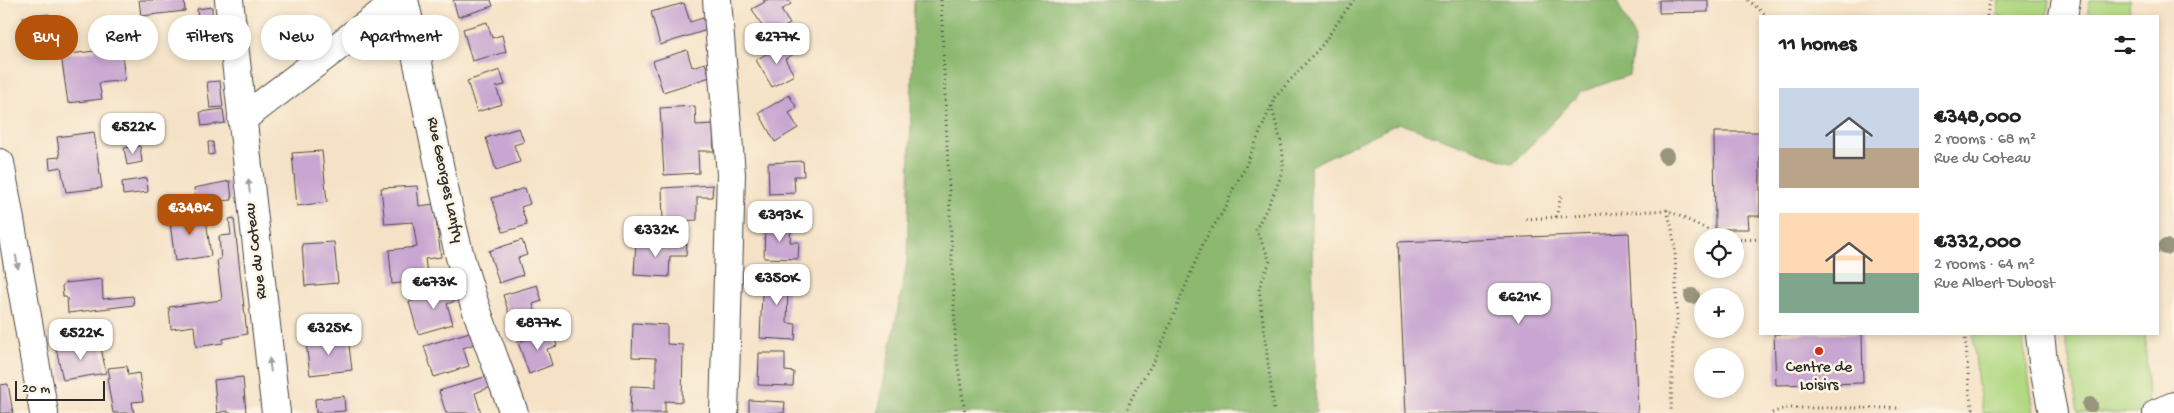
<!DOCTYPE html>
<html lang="en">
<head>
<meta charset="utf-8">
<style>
  :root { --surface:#fff; --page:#f6f6f6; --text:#222; --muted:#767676; --accent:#b45309 }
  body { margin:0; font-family:"Gochi Hand",sans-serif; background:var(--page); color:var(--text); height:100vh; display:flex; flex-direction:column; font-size:19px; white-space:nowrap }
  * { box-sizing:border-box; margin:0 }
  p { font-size:16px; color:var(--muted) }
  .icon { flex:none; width:28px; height:28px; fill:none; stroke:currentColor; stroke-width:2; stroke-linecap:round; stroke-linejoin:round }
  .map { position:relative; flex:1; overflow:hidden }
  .sheet { position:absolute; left:1759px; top:15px; width:400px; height:320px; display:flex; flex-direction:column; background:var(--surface); border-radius:0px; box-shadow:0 2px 8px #0003 }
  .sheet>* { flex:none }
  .top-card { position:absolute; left:15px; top:15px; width:475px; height:45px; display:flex; gap:10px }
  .controls { position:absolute; left:1694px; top:228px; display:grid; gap:10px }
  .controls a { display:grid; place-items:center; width:50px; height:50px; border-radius:50%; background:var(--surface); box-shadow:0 2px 8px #0003; font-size:25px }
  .scale { position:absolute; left:15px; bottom:12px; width:90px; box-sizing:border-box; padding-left:5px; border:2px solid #2b2b2b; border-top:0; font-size:14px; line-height:18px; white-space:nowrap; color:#2b2b2b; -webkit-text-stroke:4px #fcf5e5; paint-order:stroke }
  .price { position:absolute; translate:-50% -42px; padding:0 11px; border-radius:10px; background:#fff; color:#222; font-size:16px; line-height:32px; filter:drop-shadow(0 1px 2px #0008) }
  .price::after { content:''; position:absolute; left:50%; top:30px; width:15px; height:11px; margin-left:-8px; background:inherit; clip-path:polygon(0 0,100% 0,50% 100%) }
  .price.current { background:var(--accent); color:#fff }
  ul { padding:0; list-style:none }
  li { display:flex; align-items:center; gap:15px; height:125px; padding:0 20px }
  li span { display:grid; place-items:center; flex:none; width:140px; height:100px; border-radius:0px; color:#555 }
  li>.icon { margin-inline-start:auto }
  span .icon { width:60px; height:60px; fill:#fffc; stroke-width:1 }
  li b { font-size:21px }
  h2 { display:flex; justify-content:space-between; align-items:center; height:60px; padding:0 20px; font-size:21px }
  .tag { padding:0 18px; border-radius:22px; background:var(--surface); box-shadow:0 2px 8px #0003; font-size:18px; line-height:45px }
  .tag.current { background:var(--accent); color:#fff }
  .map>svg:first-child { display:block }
  .green { fill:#b1d882; stroke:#6e8256 }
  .forest { fill:#8cb870; stroke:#5c724e }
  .building { fill:#c8a6d1 }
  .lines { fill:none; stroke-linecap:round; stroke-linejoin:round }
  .minor-casing { stroke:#494642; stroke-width:30 }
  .path { stroke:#494642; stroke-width:3; stroke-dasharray:1 4; stroke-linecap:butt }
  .minor { stroke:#fff; stroke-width:28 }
  .tree { fill:#98957d }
  .oneway { fill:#a0a0a0 }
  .poi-dot { fill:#c8321e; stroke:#fcf5e5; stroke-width:2 }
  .labels { text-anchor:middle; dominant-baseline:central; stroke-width:5; stroke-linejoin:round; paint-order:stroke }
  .street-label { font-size:16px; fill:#2b2b2b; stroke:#fcf5e5 }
  .poi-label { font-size:16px; fill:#2b2b2b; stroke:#fcf5e5 }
</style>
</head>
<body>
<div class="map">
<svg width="2174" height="413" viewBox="0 0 2174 413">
  <rect width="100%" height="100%" fill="#fcf5e5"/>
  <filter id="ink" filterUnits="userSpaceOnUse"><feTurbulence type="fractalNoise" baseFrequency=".02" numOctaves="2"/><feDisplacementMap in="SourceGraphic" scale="10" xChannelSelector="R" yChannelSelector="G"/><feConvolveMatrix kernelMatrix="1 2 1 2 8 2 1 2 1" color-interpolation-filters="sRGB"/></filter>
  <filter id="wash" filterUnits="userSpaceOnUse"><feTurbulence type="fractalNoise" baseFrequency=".0096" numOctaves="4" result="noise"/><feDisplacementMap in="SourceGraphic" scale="20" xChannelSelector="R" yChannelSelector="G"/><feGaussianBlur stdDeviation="1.12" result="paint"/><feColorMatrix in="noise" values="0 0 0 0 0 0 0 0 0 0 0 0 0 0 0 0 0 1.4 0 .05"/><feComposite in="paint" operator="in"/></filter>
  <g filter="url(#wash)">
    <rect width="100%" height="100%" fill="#f5e2c6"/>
    <!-- green -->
    <g class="green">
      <polygon points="1999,0 2049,0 2047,16 1997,16"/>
      <polygon points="2090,0 2129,0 2130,16 2087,16"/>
      <polygon points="1973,334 2022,334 2034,413 1983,413 1978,385"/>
      <polygon points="2065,334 2145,334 2148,409 2140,413 2078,413"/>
    </g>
    <!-- forest -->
    <polygon class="forest" points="914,0 1616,0 1635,38 1629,75 1581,92 1513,164 1399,123 1310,166 1316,413 878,413 907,262"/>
    <g id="blocks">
      <!-- building -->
      <g class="building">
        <polygon points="139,0 184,0 185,11 141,16"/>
        <polygon points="453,0 491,0 493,6 458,17"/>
        <polygon points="763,0 788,0 791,4 781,10 790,24 768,36 752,9 765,2"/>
        <polygon points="1659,0 1708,0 1708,12 1659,13"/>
        <polygon points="684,3 690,22 703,18 707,30 660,45 651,12"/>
        <polygon points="212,7 212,17 198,19 197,9"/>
        <polygon points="49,14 51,32 25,36 23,17"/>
        <polygon points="487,22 492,38 502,35 506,52 472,61 463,29"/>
        <polygon points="120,36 125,80 99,83 102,99 68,103 61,55 95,51 94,39"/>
        <polygon points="786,42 794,54 785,59 794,75 772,87 756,60"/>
        <polygon points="687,50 692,67 705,63 710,77 663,92 653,61"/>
        <polygon points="500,70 505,85 496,87 502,104 477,112 467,81"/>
        <polygon points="220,81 223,107 210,108 207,82"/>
        <polygon points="789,95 797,108 789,113 798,128 775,142 759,113"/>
        <polygon points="695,106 696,125 713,124 714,151 698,151 699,173 664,175 660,108"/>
        <polygon points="223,109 225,123 202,126 200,112"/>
        <polygon points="519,128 524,142 514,145 520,162 496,170 486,138"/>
        <polygon points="94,132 102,188 66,192 61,167 50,169 49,158 60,157 57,137"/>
        <polygon points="1714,132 1760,132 1760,216 1748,216 1749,229 1715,229"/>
        <polygon points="208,142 213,142 214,154 209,155"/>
        <polygon points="140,146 142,162 127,165 124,148"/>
        <polygon points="322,151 327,202 297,206 292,153"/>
        <polygon points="803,161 804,176 794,176 795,193 769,194 768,163"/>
        <polygon points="147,178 148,192 123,195 122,182"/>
        <polygon points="230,181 232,200 196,203 194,188"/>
        <polygon points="713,185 712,197 697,197 697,220 663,222 662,188"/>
        <polygon points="417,186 419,206 434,204 441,257 425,259 428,280 392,284 389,250 417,247 413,222 385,224 381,188"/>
        <polygon points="525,188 530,204 521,207 527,225 503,232 492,198"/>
        <polygon points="196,212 205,212 211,256 175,261 169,215"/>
        <polygon points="234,218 247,334 223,339 223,343 196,347 194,326 171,329 169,307 222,300 217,260 221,259 219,236 231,235 229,219"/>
        <polygon points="765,225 791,226 790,242 799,242 798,259 764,258"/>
        <polygon points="1629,233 1638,413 1406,413 1398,242"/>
        <polygon points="522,240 527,255 518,258 523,275 499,283 489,251"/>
        <polygon points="636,241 687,244 686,256 670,256 669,277 634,275"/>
        <polygon points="334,242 338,283 305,286 302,244"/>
        <polygon points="763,272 797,273 797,288 788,288 787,323 796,324 795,340 760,338"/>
        <polygon points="102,279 103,299 133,296 134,305 68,313 67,298 63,296 62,286 65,283"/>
        <polygon points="537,285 542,301 533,304 538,321 514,329 503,295"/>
        <polygon points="459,287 463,298 447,304 453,324 418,334 409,302"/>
        <polygon points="633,323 667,325 667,344 683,345 682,402 665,401 665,413 630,413 631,386 656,387 656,358 632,357"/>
        <polygon points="473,331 477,343 463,348 469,366 434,377 424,346"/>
        <polygon points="552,331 557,346 547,349 552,365 529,374 518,342"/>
        <polygon points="1774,334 1862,334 1863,383 1776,385"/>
        <polygon points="348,338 352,370 310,375 306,342"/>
        <polygon points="100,342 106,373 63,380 56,348"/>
        <polygon points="759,353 785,353 785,371 794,372 793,386 758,385"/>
        <polygon points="127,366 128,375 139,373 143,401 132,402 134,413 113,413 107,378 110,378 108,368"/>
        <polygon points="488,376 491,387 475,393 481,413 446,413 439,391"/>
        <polygon points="243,377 246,413 228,413 228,411 217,413 214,380"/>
        <polygon points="8,384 13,413 0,413 0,385"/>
        <polygon points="344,396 345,411 316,413 315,399"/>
        <polygon points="749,400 785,402 784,413 749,413"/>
      </g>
    </g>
  </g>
  <g filter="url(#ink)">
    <use href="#blocks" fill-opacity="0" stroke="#494642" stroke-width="1"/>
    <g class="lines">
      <!-- minor casing -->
      <g class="minor-casing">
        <g id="minor">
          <polyline points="229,0 276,413"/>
          <path d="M 404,0 C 422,77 436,156 454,233 C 468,294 493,354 514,413"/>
          <polyline points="717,0 731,174 724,413"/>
          <polyline points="2063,16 2066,0"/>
          <polyline points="242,119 399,0"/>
          <polyline points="0,163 44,413"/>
          <polyline points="2040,334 2043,362 2053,413"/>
          <polyline points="2157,413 2174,406"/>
        </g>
      </g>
      <!-- path -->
      <g class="path">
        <polyline points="941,0 956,353 965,413"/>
        <polyline points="1748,0 1767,16"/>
        <polyline points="1987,16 1990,0"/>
        <path d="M 1272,106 C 1275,125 1284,144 1283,164 C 1282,182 1264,213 1256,229 L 1270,261 L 1259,288 L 1274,413"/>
        <polyline points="1667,210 1672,229 1675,248 1677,326 1673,339 1671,413"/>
        <polyline points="1556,217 1561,196"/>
        <polyline points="1526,219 1667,210 1721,236"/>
        <polyline points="1735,240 1760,239"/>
        <polyline points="2158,252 2174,251"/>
        <polyline points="1965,334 1970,397 1974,413"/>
        <polyline points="1125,413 1135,391 1156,358 1204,241 1226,207 1232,191 1244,170 1275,97 1323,44 1353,0"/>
        <polyline points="1772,413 1785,408 1899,408"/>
      </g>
      <!-- minor -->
      <use href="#minor" class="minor"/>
    </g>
    <!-- trees -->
    <g class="tree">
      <circle cx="1666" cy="156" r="8"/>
      <circle cx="2166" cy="247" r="8"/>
      <circle cx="1692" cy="296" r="8"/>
      <circle cx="2090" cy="405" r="8"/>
    </g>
    <!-- one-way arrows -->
    <defs><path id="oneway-solid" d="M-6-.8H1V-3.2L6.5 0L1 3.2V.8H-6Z" transform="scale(1.25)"/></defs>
    <g class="oneway">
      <use href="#oneway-solid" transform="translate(249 186) rotate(-97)"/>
      <use href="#oneway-solid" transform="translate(17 262) rotate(80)"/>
      <use href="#oneway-solid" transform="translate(270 365) rotate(-97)"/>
    </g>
  </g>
  <!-- markers -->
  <circle class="poi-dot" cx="1819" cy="351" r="5"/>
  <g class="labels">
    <!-- street labels -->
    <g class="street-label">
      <text transform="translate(444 180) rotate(78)">Rue Georges Lanfry</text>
      <text transform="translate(257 251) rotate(-97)">Rue du Coteau</text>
    </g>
    <!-- poi labels -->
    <g class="poi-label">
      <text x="1819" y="368">Centre de<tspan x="1819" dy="18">Loisirs</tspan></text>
    </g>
  </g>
</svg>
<div class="controls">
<a><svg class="icon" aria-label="locate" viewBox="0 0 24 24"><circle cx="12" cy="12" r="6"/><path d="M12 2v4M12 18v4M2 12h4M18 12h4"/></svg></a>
<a>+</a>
<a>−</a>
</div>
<div class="scale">20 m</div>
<b class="price" style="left:777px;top:65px">€277K</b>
<b class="price" style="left:133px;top:155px">€522K</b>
<b class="price current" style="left:190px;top:236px">€348K</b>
<b class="price" style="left:780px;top:243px">€393K</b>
<b class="price" style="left:656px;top:258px">€332K</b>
<b class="price" style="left:777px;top:306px">€350K</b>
<b class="price" style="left:434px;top:310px">€673K</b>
<b class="price" style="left:1519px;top:325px">€621K</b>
<b class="price" style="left:538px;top:351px">€877K</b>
<b class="price" style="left:329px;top:356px">€325K</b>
<b class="price" style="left:81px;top:361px">€522K</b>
<div class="top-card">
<a class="tag current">Buy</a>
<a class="tag">Rent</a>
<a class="tag">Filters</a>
<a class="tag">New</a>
<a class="tag">Apartment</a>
</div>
<section class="sheet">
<h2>11 homes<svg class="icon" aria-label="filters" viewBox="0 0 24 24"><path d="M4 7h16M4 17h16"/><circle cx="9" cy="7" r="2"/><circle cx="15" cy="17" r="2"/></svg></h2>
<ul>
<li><span style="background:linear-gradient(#c9d6e8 60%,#b9a48a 0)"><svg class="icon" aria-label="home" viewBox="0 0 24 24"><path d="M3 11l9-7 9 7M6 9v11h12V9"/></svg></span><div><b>€348,000</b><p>2 rooms · 68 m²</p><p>Rue du Coteau</p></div></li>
<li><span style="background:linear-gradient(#ffd9b3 60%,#7fa58c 0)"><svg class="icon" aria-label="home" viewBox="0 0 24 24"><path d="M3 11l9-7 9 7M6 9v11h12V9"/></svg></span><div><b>€332,000</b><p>2 rooms · 64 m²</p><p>Rue Albert Dubost</p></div></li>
</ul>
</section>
</div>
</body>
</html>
